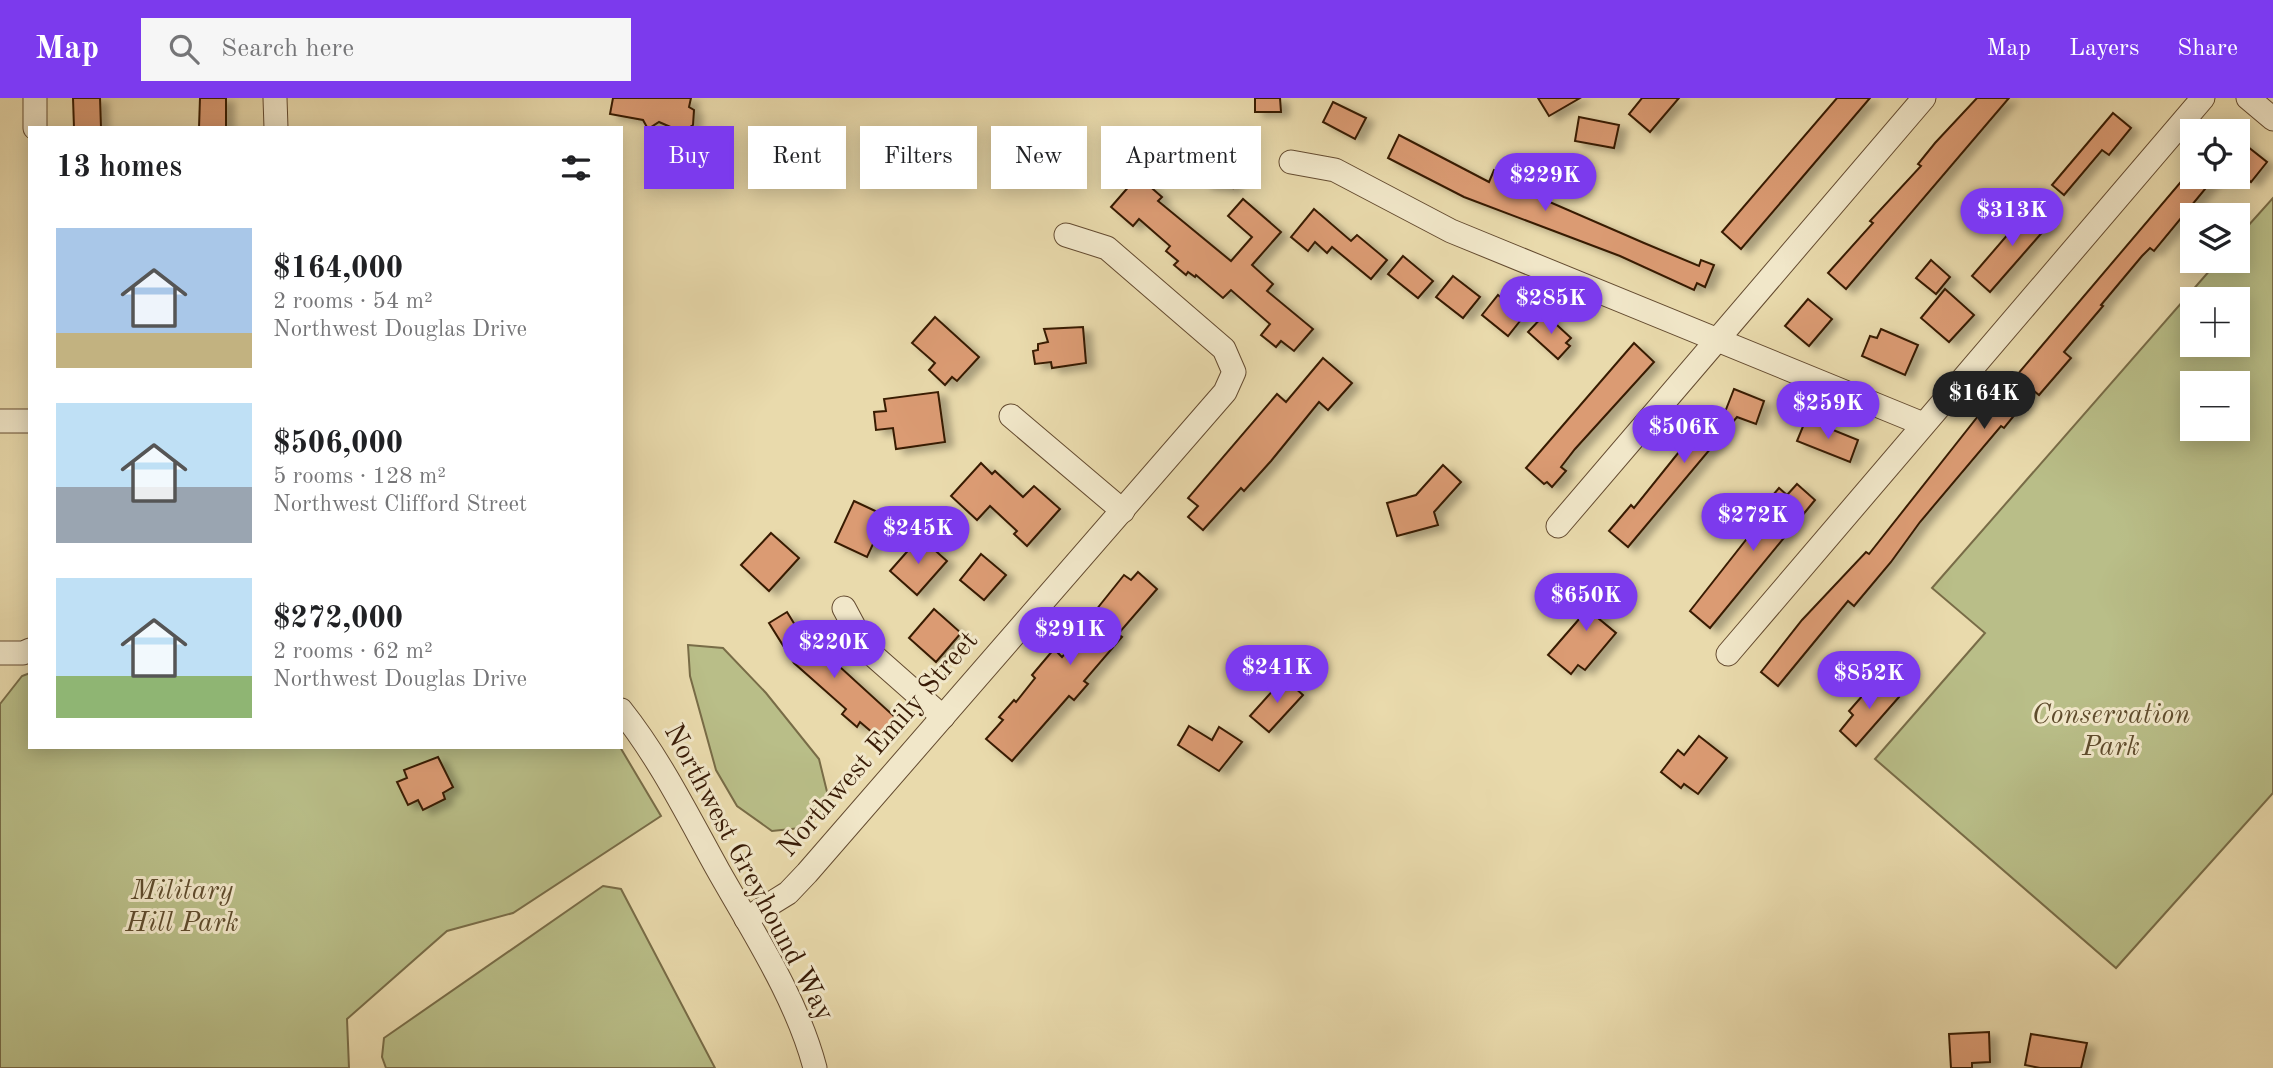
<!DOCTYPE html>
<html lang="en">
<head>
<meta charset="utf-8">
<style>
  :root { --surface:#fff; --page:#f6f6f6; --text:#202124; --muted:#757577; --accent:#7c3aed }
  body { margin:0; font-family:"Old Standard TT",serif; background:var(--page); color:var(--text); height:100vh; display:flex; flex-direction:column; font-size:26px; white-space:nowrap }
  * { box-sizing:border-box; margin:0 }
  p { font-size:23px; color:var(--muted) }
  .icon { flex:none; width:38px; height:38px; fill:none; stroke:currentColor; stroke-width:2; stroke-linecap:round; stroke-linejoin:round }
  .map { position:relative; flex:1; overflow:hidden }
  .sheet { position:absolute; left:28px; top:28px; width:595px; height:623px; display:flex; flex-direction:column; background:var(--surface); border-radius:0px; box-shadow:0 4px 18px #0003 }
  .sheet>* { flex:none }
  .guide { position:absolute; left:644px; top:28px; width:665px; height:63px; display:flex; gap:14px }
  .tools { position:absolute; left:2180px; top:21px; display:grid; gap:14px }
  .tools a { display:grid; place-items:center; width:70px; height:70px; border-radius:0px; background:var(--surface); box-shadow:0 4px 18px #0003; font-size:35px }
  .price { position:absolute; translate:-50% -60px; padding:0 16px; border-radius:24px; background:var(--accent); color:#fff; font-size:23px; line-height:46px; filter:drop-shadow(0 2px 4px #0008) }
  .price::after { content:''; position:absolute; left:50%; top:42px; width:21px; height:16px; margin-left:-10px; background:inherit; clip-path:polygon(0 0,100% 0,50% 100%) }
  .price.current { background:#222; color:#fff }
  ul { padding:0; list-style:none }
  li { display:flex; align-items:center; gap:21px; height:175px; padding:0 28px }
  li span { display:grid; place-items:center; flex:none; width:196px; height:140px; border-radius:0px; color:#555 }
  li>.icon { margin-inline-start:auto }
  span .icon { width:84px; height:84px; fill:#fffc; stroke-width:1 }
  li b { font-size:30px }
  h2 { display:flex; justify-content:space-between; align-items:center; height:84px; padding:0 28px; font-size:30px }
  .tag { padding:0 24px; border-radius:0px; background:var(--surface); box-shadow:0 4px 18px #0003; font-size:24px; line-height:63px }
  .tag.current { background:var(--accent); color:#fff }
  header { display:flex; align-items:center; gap:42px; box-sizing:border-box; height:98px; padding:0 35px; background:var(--accent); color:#fff }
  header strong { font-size:33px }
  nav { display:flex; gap:38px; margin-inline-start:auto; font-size:24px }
  .search { width:490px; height:63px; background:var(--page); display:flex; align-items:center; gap:18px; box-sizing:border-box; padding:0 24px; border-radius:0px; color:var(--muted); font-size:26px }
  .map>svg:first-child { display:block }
  .green { fill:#b9be88; stroke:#786c47; stroke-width:2; fill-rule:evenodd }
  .building { fill:#db9b73; stroke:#381b06; stroke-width:2; filter:url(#shadow) }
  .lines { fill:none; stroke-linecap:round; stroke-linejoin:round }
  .minor-casing { stroke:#644b30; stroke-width:25 }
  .minor { stroke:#f1e7c9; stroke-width:23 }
  .labels { text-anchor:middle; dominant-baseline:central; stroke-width:6; stroke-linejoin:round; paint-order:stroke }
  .park-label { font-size:28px; font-style:italic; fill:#5f4c2d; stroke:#f1e7c9 }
  .street-label { font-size:28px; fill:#381b06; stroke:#f1e7c9 }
</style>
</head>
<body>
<header>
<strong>Map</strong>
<div class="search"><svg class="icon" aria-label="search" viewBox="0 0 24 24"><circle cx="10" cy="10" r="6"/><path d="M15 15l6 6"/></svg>Search here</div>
<nav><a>Map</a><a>Layers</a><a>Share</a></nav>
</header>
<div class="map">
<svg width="2273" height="970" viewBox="0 0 2273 970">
  <defs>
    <filter id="shadow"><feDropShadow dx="8" dy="4.5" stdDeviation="3.5" flood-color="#0004"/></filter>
  </defs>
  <rect width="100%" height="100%" fill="#e9daac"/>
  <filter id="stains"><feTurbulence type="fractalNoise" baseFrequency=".00286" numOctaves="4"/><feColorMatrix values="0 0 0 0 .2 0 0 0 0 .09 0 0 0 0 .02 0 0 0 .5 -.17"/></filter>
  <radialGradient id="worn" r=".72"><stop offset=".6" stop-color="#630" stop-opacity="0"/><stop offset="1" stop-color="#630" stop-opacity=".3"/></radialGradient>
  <!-- green -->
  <g class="green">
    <path d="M 2273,100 L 2273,695 L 2116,870 L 1875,661 L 1985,535 L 1932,490 L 2218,163 L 2238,163 L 2238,139 ZM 2238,201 L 2238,247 L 2193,247 L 2193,201 ZM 2193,285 L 2238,285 L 2238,331 L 2193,331 Z"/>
    <polygon points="688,547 723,550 766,595 819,661 831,710 801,730 772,733 737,708 716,672 690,578"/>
    <polygon points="30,575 30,649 620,649 661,718 513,815 447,833 347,921 349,970 0,970 0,606 22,578"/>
    <polygon points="603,788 621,791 715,970 386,970 382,959 384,940"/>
  </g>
  <!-- building -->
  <g class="building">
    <polygon points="73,0 100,0 101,30 74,30"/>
    <polygon points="200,0 226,0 226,30 199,30"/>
    <polygon points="613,0 691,0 689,9 694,12 693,27 682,34 659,24 648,31 643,22 610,16"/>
    <polygon points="1255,0 1280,0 1281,14 1255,14"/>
    <polygon points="1538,0 1580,0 1549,18"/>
    <polygon points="1642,0 1679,0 1650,34 1629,16"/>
    <polygon points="1837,0 1870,0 1741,151 1722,134"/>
    <polygon points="1977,0 2009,0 1846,191 1828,175 1873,125 1870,123 1921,68 1918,66 1935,45"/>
    <polygon points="1333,4 1366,20 1355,41 1323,24"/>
    <polygon points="2113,15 2131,30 2109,57 2102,52 2064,97 2052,87"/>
    <polygon points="1579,19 1619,27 1614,50 1575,43"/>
    <polygon points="1399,37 1489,84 1494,72 1518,82 1515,89 1644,145 1699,168 1701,162 1714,167 1705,189 1697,185 1694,192 1620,158 1464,99 1388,60"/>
    <polygon points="2238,41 2267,64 2251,84 2238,73"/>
    <polygon points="1210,44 1234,48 1231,66 1236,66 1233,90 1204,86"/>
    <polygon points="1138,78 1162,99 1158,103 1231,163 1252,139 1228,118 1243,101 1281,134 1252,167 1273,186 1267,193 1313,231 1294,253 1281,243 1276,249 1261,237 1270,226 1231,192 1223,200 1196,177 1195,179 1188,174 1186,177 1174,167 1178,163 1166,153 1170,148 1139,121 1133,128 1111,109"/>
    <polygon points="2185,79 2215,79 2154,153 2150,150 2142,158 2101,207 2103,208 2064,254 2071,260 2039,297 2034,293 2004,330 2001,328 1920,424 1891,464 1854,508 1848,503 1778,588 1761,574 1802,522 1866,454 1869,456 1986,308 1989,310"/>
    <polygon points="2034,106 2053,122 1990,194 1972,178"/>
    <polygon points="1314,111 1351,143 1357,137 1387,162 1371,181 1332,149 1327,155 1315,144 1308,153 1291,139"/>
    <polygon points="1403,158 1433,183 1418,200 1388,176"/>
    <polygon points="1931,162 1950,179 1936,196 1916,180"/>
    <polygon points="1453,178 1480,199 1463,220 1436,199"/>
    <polygon points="1945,191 1974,217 1949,244 1921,220"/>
    <polygon points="1498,197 1524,218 1508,238 1482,217"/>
    <polygon points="1808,201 1832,221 1809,248 1785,228"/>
    <polygon points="1545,216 1571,240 1566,245 1570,248 1558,261 1528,234"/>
    <polygon points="935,219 979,259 957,283 952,279 945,287 929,272 935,265 912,245"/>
    <polygon points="1083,229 1086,265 1052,270 1051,264 1035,266 1033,253 1038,252 1038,246 1048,244 1044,231"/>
    <polygon points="1881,231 1918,247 1905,277 1862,258 1870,238 1877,240"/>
    <polygon points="1634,245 1654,264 1575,351 1561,369 1566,373 1552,389 1547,384 1544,386 1526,370"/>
    <polygon points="1323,260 1352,285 1328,312 1319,304 1271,363 1244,393 1241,390 1203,432 1188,419 1198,408 1188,400 1277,296 1286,304"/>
    <polygon points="1734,291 1764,303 1756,326 1737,319 1628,449 1609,433 1631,407 1634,410 1683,349 1679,345 1700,318 1718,332"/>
    <polygon points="938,294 945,344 896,351 893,330 876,332 874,314 886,313 884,301"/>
    <polygon points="1806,321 1858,342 1850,364 1797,343"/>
    <polygon points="981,365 992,376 995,373 1023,399 1034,388 1060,411 1027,448 1014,436 1017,433 990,408 977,422 951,398"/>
    <polygon points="1443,367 1461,384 1434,414 1438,427 1397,438 1387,405 1416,397"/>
    <polygon points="1797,386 1815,402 1710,530 1690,513 1767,415 1761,411 1779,390 1787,397"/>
    <polygon points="854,403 886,418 867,459 835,444"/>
    <polygon points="771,435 799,460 769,493 741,467"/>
    <polygon points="920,439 947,463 917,497 890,473"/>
    <polygon points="981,456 1006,477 984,502 960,482"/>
    <polygon points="1138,474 1157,491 1118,536 1122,539 1084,583 1088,586 1074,602 1069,598 1012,663 986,641 1003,622 999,619 1014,602 1016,604 1035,580 1032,577 1054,551 1062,559 1084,535 1080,532 1124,477 1131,482"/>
    <polygon points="1619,491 1598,520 1616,535 1585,572 1578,567 1571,576 1548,557 1580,520 1573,514 1593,492"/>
    <polygon points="934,511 961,535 936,564 909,540"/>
    <polygon points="787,514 808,548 825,563 828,558 897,621 880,641 860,624 857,629 842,616 846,611 794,565 769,525"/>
    <polygon points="1284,580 1303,597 1269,634 1250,618"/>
    <polygon points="1878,580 1899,599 1856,648 1840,633 1853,617 1849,613"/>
    <polygon points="1189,628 1212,642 1219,629 1242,644 1219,673 1178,647"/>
    <polygon points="1699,638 1727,660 1698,696 1684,686 1681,690 1661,674 1678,652 1684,657"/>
    <polygon points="438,659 453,689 443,695 445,701 423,712 418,702 408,707 397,684 407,680 404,672"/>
    <polygon points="1989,934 1990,964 1972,965 1972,970 1951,970 1949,936"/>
    <polygon points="2031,936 2087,945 2081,970 2040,970 2025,967"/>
  </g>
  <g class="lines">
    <!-- minor casing -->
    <g class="minor-casing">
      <g id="minor">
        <polyline points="275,0 276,30"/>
        <polyline points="2248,0 2273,21"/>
        <polyline points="35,30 35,0"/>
        <polyline points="1291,64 1335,72 1451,133 1923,326"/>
        <polyline points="1011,318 1123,413"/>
        <polyline points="0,323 30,323"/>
        <polyline points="1558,428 1924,0"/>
        <polyline points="844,510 866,551 943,619"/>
        <polyline points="0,555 23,555 30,552"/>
        <polyline points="1728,556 2203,0"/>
        <path d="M 621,612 C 660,661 688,718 718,772 C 753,834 797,901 815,970"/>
        <polyline points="746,821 788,795 807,775 1225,294 1234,274 1224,251 1107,150 1066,137"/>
      </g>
    </g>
    <!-- minor -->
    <use href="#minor" class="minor"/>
  </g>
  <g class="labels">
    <!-- park labels -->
    <g class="park-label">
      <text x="2111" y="618">Conservation<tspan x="2111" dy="32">Park</tspan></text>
      <text x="182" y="794">Military<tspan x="182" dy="32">Hill Park</tspan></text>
    </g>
    <!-- street labels -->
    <g class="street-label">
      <text transform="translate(879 647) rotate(-49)">Northwest Emily Street</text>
      <text transform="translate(748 775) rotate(62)">Northwest Greyhound Way</text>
    </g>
  </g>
  <rect width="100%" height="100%" filter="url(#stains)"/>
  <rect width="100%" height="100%" fill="url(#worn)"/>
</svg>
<div class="tools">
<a><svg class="icon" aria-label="locate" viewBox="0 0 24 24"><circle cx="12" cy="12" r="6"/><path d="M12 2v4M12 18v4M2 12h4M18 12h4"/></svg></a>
<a><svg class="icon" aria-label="layers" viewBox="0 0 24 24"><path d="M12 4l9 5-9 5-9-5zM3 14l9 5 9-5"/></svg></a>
<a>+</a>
<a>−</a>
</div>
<b class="price" style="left:1545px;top:115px">$229K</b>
<b class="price" style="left:2012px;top:150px">$313K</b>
<b class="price" style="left:1551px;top:238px">$285K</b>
<b class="price current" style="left:1984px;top:333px">$164K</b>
<b class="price" style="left:1828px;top:343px">$259K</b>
<b class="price" style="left:1684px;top:367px">$506K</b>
<b class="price" style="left:1753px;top:455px">$272K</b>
<b class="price" style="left:918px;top:468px">$245K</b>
<b class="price" style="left:1586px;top:535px">$650K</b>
<b class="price" style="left:1070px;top:569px">$291K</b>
<b class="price" style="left:834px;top:582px">$220K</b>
<b class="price" style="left:1277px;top:607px">$241K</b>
<b class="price" style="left:1869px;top:613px">$852K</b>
<div class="guide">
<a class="tag current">Buy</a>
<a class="tag">Rent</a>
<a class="tag">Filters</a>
<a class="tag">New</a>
<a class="tag">Apartment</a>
</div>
<section class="sheet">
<h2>13 homes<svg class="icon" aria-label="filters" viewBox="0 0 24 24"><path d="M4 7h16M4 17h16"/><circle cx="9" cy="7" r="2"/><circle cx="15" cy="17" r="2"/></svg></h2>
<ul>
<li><span style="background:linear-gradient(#a9c7e8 75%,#c2b280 0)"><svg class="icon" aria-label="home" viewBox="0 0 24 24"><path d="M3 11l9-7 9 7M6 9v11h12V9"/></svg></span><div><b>$164,000</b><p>2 rooms · 54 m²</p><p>Northwest Douglas Drive</p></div></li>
<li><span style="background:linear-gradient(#bfe0f5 60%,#9aa5b1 0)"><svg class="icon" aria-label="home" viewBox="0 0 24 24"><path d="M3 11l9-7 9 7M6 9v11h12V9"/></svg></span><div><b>$506,000</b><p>5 rooms · 128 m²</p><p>Northwest Clifford Street</p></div></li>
<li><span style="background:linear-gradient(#bfe0f5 70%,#8fb573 0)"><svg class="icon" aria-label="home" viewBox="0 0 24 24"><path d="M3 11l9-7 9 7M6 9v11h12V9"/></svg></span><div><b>$272,000</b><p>2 rooms · 62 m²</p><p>Northwest Douglas Drive</p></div></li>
</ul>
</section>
</div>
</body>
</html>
